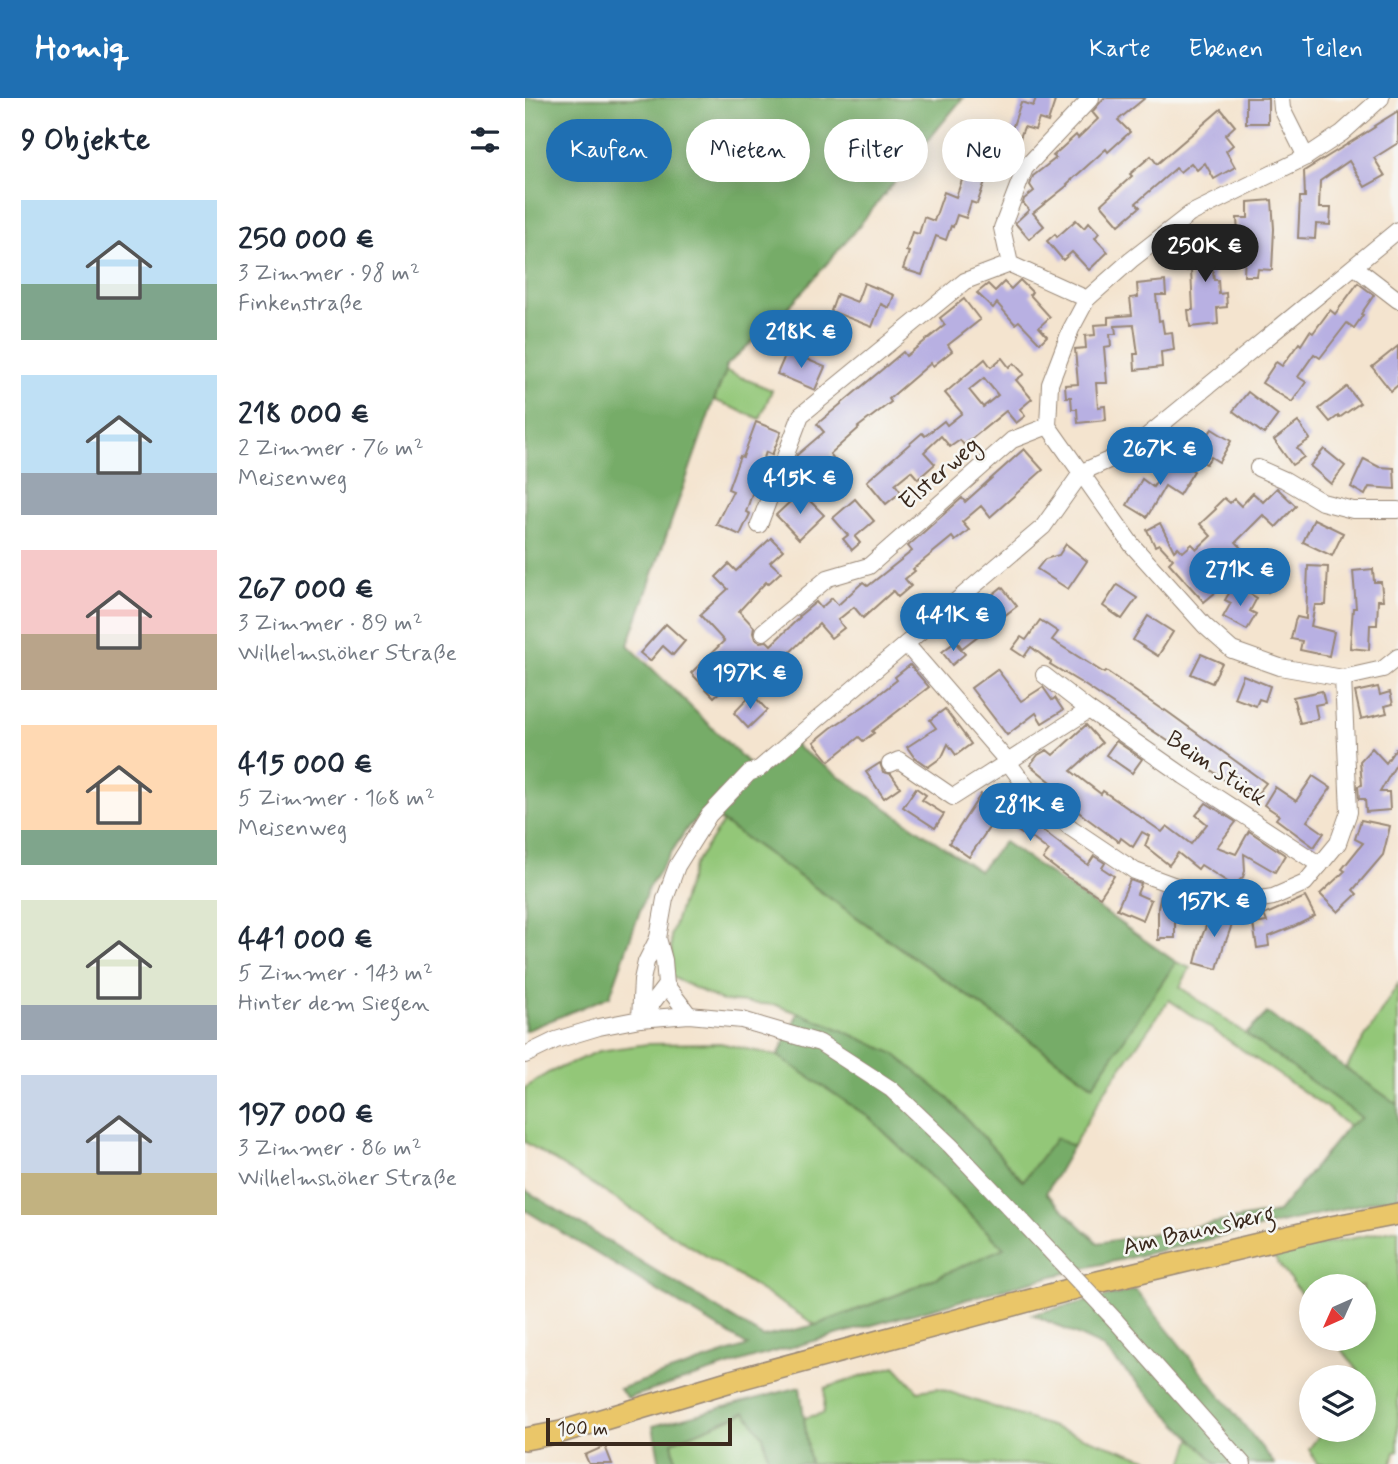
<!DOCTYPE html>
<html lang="de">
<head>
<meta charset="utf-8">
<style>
  :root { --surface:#fff; --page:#f2f2f3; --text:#1f2937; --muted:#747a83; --accent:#1f6fb2 }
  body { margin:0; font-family:Mynerve,sans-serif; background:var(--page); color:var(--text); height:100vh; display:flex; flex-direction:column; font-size:26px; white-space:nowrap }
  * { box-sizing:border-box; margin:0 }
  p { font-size:23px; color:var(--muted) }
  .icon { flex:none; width:38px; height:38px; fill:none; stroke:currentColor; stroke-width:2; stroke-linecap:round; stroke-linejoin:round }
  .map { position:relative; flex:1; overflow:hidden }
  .sheet { display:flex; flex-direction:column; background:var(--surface); width:525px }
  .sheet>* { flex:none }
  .guide { position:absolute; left:21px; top:21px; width:665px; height:63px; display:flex; gap:14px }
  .needle { width:46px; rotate:225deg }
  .tools { position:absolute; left:774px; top:1176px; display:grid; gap:14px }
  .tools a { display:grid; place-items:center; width:77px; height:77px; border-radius:50%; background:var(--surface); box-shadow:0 4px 18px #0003; font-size:35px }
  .scale { position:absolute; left:21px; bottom:18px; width:186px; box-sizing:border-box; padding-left:7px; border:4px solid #3b2a1e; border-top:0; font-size:19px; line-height:24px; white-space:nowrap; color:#3b2a1e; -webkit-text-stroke:5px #f6f6f2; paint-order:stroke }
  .price { position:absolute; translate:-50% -60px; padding:0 16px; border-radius:24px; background:var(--accent); color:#fff; font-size:23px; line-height:46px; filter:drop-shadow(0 2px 4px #0008) }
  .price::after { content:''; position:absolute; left:50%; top:42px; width:21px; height:16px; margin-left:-10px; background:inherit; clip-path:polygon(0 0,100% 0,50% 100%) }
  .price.on { background:#222; color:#fff }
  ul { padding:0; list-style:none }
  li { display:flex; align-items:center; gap:21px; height:175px; padding:0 21px }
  li span { display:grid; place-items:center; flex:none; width:196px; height:140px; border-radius:0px; color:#555 }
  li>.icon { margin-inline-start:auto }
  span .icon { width:84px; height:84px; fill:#fffc; stroke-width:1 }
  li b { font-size:30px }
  h2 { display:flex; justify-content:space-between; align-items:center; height:84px; padding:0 21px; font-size:30px }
  .pill { padding:0 24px; border-radius:32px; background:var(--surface); box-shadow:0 4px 18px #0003; font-size:24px; line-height:63px }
  .pill.on { background:var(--accent); color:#fff }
  header { display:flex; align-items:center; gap:42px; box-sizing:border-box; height:98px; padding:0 35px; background:var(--accent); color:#fff }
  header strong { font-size:33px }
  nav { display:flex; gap:38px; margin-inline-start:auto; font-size:24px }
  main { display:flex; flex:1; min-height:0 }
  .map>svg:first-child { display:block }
  .green { fill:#93c778; stroke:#67784b; stroke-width:2 }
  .forest { fill:#76ac68; stroke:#586b43; stroke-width:2 }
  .building { fill:#b8b0e2; fill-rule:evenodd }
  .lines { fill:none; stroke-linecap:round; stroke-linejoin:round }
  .minor-casing { stroke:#988776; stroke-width:18 }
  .major-casing { stroke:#988776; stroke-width:24 }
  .minor { stroke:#fff; stroke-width:16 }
  .major { stroke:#eac669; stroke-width:21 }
  .minor-bridge-casing { stroke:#988776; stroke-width:18; stroke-linecap:butt }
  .minor-bridge { stroke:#fff; stroke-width:16 }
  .labels { text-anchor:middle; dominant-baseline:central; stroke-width:5; stroke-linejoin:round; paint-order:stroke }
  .street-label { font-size:24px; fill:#3b2a1e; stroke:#f6f6f2 }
</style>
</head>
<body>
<header>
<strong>Homiq</strong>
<nav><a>Karte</a><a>Ebenen</a><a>Teilen</a></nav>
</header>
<main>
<section class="sheet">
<h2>9 Objekte<svg class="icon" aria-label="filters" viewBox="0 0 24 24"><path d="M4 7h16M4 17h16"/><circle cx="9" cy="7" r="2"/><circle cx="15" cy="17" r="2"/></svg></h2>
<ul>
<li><span style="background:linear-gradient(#bfe0f5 60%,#7fa58c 0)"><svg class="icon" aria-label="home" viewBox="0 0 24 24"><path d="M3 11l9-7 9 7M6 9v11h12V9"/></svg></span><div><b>250 000 €</b><p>3 Zimmer · 98 m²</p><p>Finkenstraße</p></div></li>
<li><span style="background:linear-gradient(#bfe0f5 70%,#9aa5b1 0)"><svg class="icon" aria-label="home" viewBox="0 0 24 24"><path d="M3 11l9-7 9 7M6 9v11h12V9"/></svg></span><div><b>218 000 €</b><p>2 Zimmer · 76 m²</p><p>Meisenweg</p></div></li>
<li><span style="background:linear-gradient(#f6c9c9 60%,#b9a48a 0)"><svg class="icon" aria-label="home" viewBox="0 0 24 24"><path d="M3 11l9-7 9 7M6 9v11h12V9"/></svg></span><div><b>267 000 €</b><p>3 Zimmer · 89 m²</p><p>Wilhelmshöher Straße</p></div></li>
<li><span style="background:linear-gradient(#ffd9b3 75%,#7fa58c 0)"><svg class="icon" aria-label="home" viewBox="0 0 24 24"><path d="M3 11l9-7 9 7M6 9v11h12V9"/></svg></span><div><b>415 000 €</b><p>5 Zimmer · 168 m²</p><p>Meisenweg</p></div></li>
<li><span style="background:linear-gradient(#dfe7d0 75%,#9aa5b1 0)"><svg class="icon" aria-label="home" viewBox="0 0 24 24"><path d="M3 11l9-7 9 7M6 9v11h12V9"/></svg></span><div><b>441 000 €</b><p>5 Zimmer · 143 m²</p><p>Hinter dem Siegen</p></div></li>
<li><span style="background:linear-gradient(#c9d6e8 70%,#c2b280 0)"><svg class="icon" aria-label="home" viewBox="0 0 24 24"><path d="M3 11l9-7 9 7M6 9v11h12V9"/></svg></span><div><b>197 000 €</b><p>3 Zimmer · 86 m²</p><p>Wilhelmshöher Straße</p></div></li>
</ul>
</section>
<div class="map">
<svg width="873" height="1366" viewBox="0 0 873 1366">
  <rect width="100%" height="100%" fill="#f6f6f2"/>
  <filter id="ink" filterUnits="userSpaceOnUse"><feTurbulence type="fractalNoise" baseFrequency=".0143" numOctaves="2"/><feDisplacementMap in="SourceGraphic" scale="14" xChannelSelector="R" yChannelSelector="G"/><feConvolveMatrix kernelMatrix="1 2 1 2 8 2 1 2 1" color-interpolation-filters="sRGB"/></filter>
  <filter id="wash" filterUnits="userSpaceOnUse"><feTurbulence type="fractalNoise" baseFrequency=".00686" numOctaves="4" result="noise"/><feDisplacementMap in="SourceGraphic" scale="28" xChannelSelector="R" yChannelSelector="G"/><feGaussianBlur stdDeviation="1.57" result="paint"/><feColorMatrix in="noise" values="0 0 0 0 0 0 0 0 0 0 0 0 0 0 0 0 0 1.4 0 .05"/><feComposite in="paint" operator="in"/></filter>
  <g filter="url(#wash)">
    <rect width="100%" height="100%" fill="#f4e4cf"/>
    <!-- green -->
    <g class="green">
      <polygon points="201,273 247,292 235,321 189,302"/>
      <polygon points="198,724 567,987 651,864 665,870 655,889 838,1020 823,1028 801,1009 644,902 579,994 548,1048 531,1041 498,1083 421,998 305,927 251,907 197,903 147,879 146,837 169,767"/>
      <polygon points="873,886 873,1007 821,970"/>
      <polygon points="195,945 253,958 345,1020 479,1150 374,1196 291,1227 0,1044 0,990 23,975 74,953 122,946"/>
      <polygon points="873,1131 873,1353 870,1354 867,1366 792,1366 784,1351 798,1332 838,1332 838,1279 809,1241 838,1241 838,1188 786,1188 786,1209 747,1157"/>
      <polygon points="370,1268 393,1293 413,1290 637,1366 285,1366 279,1320 299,1315 300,1290"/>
      <polygon points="221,1314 238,1338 245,1366 151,1366 147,1344"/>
      <polygon points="667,1339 692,1366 658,1366"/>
    </g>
    <!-- forest -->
    <g class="forest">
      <path d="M 0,0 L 438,0 C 384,64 334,131 278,193 C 255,220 227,243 201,268 L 201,273 L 189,302 L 103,547 L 226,668 L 163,729 L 123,790 L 85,898 L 0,933 Z"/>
      <polygon points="263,636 273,650 454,773 479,744 651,864 568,987 198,724 184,717"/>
      <polygon points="273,915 305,927 368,955 421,998 498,1083 531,1040 548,1048 521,1095 573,1145 753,1114 823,1028 837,1020 721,936 742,915 873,1007 873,1100 855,1102 564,1169 493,1187 231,1259 103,1300 94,1291 223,1248 0,1112 0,1092 238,1239 291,1227 374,1196 479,1150 345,1020 253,958"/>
      <polygon points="611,1192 749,1365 749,1366 692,1366 576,1248 507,1216"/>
      <polygon points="275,1289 285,1366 245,1366 238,1338 220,1314 147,1344 151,1366 135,1366 128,1328"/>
    </g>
    <g id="blocks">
      <!-- building -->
      <g class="building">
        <polygon points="511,0 522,0 530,3 523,24 514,21 510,32 499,29 485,67 468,61 452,106 446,104 441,120 432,117 428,129 426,128 421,142 411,138 397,177 378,171 384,154 381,153 387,134 394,136 399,119 409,123 419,94 431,99 441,71 451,74 468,27 486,34 496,4 508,8"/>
        <polygon points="579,0 620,0 593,22 605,34 583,54 581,51 542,86 543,87 508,115 519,128 504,141 490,125 504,112 498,105 499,101 509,93 505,87 508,78 531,60 528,58 551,37 553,40 573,21 567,14"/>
        <rect x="721" y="0" width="22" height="25"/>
        <polygon points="696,11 710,28 700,37 708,47 701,53 710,69 689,81 680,65 672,72 666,65 655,74 651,70 611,105 615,109 594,127 576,106 607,78 605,76 626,58 632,66"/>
        <polygon points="873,13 873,45 849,60 860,78 840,89 824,63 795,83 794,110 806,110 805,127 791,126 790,141 773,140 775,99 780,99 779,73 850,29 849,28"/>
        <polygon points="747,102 749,131 747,172 733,171 732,178 719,178 721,136 713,136 712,120 723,120 723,104"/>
        <polygon points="551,122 559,130 564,124 574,135 570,140 583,154 564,172 547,154 538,162 522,143 530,136 532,139"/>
        <polygon points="696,141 697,155 686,155 689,182 693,182 694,196 701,195 702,209 692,210 693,226 665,229 663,212 668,212 666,172 660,173 659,158 669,157 669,143"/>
        <polygon points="495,182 507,194 505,197 525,219 514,229 522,238 515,245 494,223 490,226 472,205 468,210 452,195 463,186 470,193 479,184 486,191"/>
        <polygon points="640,183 641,197 631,197 634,223 637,222 639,235 647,234 649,252 636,254 637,269 610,272 609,256 613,256 609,227 590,228 591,236 585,236 586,248 579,249 582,285 571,285 573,309 580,308 581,322 553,325 552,311 547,311 546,299 541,299 540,287 553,286 550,251 561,250 560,238 570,237 569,227 583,226 583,219 607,217 605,200 613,199 612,186"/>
        <polygon points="339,185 369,197 364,210 356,206 347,229 306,213 312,196 332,204"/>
        <polygon points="833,185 849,197 836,216 838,217 829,230 822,225 795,260 789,256 773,279 781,284 767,304 737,285 751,264 757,268 774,245 776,247 785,233 788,235 805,212 810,216"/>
        <polygon points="439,201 455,222 423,247 427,253 408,268 406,265 364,301 366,304 333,329 334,330 305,356 310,362 286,383 269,364 272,357 299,334 292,326 378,254 381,258 420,227 415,220"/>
        <polygon points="873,248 873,287 866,293 847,269"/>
        <polygon points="262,253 300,269 290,292 252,276"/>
        <path d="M 477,260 L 484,269 L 489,265 L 499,276 L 491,282 L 507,301 L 495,311 L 500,318 L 491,325 L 481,313 L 439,347 L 435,342 L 425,349 L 416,338 L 399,354 L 410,366 L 393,381 L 386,373 L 370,386 L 376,394 L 361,406 L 342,383 L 397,335 L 400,338 L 419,323 L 422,327 L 437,315 L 420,295 L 460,261 L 466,269 ZM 459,280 L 473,297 L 458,309 L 444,292 Z"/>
        <polygon points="822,289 835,305 814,320 813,318 805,324 794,311"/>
        <polygon points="723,294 753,317 739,336 708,313"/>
        <polygon points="231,324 256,334 247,357 241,354 221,414 225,416 215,437 191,426 208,393 203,391 215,358 218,359"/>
        <polygon points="773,324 785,341 772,350 779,359 767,367 749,342"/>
        <polygon points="687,331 706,343 694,364 686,359 681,366 669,359"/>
        <polygon points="499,351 518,372 465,419 456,408 437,424 444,432 430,443 427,439 388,471 390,473 380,481 386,488 373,499 368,493 338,520 329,509 313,522 319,530 306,540 294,526 252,567 254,569 240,584 223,568 189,599 166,575 199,543 175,517 203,491 191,479 204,466 211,473 246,440 258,452 245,464 256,474 243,486 241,484 214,513 229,529 228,535 230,541 235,544 242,543 246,547 275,519 274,518 291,504 296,510 307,500 313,507 338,484 343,488 387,453 383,448 437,400 440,404"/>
        <polygon points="799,351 820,368 806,386 785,368"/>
        <polygon points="647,359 669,373 654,397 640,388 622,419 602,407 617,381 628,389"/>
        <polygon points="839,361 854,369 869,370 870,391 844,389 840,397 826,389"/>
        <polygon points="752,390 771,408 751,429 738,417 711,444 716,449 697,466 689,456 671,472 691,494 679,504 644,465 648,461 634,446 630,448 622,432 635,425 649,453 653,449 658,454 667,446 672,451 686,438 675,426 691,411 690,409 699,400 705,405 709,401 716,408 728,395 738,404"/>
        <polygon points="281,399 299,417 274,441 251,417 269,400 274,406"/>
        <polygon points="330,401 349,423 330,439 335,445 327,452 318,441 323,437 308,420"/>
        <polygon points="789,421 818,435 807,458 778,444"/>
        <polygon points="541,446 562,463 543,491 512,471 520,461 534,457"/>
        <polygon points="740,461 758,479 743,494 725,476"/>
        <polygon points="783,468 803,469 801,507 790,507 786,528 809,534 804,558 775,552 777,543 766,541 770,523 772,519 781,521"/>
        <polygon points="848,471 849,484 856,484 858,502 853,502 852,527 845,527 844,552 825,550 828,510 831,510 828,473"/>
        <polygon points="592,487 612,500 597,521 578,508"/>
        <polygon points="709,487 732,500 725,513 731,516 722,532 698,519 706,505 700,502"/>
        <polygon points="477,489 492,508 437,550 427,537 451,518 447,513"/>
        <polygon points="623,518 648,534 633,558 608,542"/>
        <polygon points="515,522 533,534 527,542 579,575 581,573 639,613 640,612 741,685 729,700 698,681 650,645 649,647 558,586 525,566 526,564 506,549 499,559 487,551 496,539 501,542"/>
        <polygon points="141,526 160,543 148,557 138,548 125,563 115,555"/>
        <polygon points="430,544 440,556 427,567 417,554"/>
        <polygon points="676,556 697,565 687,585 666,576"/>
        <polygon points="385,567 404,589 347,633 349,635 338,643 334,639 304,663 289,644 306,630 339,608 372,582 370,579"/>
        <polygon points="472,571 496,603 518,589 527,602 530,600 538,612 517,625 511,615 482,637 446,590"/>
        <polygon points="718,577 745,588 740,603 734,601 731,608 709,600"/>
        <polygon points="853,589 855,597 865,594 868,606 860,608 862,615 836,621 830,594"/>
        <polygon points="797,593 800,605 790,607 793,621 775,625 768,599"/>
        <polygon points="227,596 242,612 223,630 209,615"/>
        <polygon points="420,611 446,646 431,657 423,646 417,659 403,669 389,659 382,649 411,630 405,622"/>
        <polygon points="561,627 577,645 546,673 576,696 578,693 637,734 642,728 666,746 682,726 671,717 681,705 711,724 692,749 711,756 724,733 760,757 750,774 719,756 720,773 718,779 709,788 676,767 673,771 653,755 644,767 620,748 624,738 617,734 608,749 596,740 594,744 560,719 532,697 536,692 505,667 513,657 522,652 528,657"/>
        <polygon points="591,643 617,661 607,675 581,657"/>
        <polygon points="847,650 861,665 871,650 873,652 873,663 855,694 864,694 865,712 841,714 840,701 834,701 833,688 837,687 835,663"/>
        <polygon points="355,665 358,674 366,676 375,689 359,700 341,674"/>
        <polygon points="788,678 806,690 782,723 799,735 789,749 751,721 754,717 739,707 750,689 771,703"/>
        <polygon points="391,690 401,697 397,702 419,716 410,730 378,709"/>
        <polygon points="456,696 485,717 494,705 517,721 512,728 563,767 569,758 580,765 577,770 589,778 575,799 542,779 518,761 524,753 504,738 503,740 473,720 467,729 466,727 444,759 424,745"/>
        <polygon points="836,722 865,728 862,741 858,757 828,792 832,796 813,814 795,796 820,773 817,771 838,745 830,741"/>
        <polygon points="605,782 616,786 612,796 626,802 618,822 592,811"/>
        <polygon points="636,797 648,801 643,816 650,816 650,840 636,840 635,842 633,842 633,810"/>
        <polygon points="780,799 790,818 770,828 743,839 744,848 732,850 728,826 742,824 739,817"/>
        <polygon points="688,810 710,818 701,843 700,843 692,871 670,865 676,841"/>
        <polygon points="80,1348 87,1366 64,1366 60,1357"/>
      </g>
    </g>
  </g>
  <g filter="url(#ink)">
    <use href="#blocks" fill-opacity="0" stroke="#988776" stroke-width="2"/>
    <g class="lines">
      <!-- minor casing -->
      <g class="minor-casing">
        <g id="minor">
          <polyline points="756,0 757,11 781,59"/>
          <polyline points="856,0 817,35 781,59 665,116 606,162 562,201 546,231 525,286 523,328 607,447 680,528 707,552 755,569 818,580 858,571 873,559"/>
          <polyline points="830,169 873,202"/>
          <polyline points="562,201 485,166 477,130 500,70 566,0"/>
          <polyline points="733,370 760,382 797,404 828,412 873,412"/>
          <polyline points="234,427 276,317 440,183 485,166"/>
          <polyline points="238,534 303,480 344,468 487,342 523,328"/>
          <polyline points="381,546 483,664 502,690 546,730 610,773 667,794 717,804 748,799 780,785 813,745 824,714 818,580"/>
          <polyline points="519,577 564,612"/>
          <polyline points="365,666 374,662 428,699 564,612 659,678 795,767"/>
          <polyline points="141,887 164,917"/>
          <polyline points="115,921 117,882 121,864 133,840 140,801 152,768 184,717 224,675 234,671 518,429 557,374 604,353 873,132"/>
          <polyline points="115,921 141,887 139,862 133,840"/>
          <polyline points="0,957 31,942 74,929 115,921 164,917 217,922 295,945 366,991 426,1048 532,1160"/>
          <polyline points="590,1222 718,1366"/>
        </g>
      </g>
      <!-- major casing -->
      <g class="major-casing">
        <polyline id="major" points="0,1341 36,1334 206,1283 573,1184 801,1130 873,1116"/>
      </g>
      <!-- minor -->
      <use href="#minor" class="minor"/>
      <!-- major -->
      <use href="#major" class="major"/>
      <!-- minor-bridge casing -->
      <g class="minor-bridge-casing">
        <polyline id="minor-bridge" points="532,1160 590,1222"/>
      </g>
      <!-- minor-bridge -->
      <use href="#minor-bridge" class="minor-bridge"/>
    </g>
  </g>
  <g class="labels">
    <!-- street labels -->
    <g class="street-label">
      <text transform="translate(415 376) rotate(-41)">Elsterweg</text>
      <text transform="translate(691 671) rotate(34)">Beim Stück</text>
      <text transform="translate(674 1133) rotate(-13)">Am Baunsberg</text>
    </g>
  </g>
</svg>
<div class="tools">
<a><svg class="needle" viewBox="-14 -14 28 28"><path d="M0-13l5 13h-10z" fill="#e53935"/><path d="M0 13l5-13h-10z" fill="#747a83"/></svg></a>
<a><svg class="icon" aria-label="layers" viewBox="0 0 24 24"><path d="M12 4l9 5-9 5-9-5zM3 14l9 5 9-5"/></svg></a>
</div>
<div class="scale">100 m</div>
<b class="price on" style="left:680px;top:186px">250K €</b>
<b class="price" style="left:276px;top:272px">218K €</b>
<b class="price" style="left:635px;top:389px">267K €</b>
<b class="price" style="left:275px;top:418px">415K €</b>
<b class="price" style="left:715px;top:510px">271K €</b>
<b class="price" style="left:428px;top:555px">441K €</b>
<b class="price" style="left:225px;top:613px">197K €</b>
<b class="price" style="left:505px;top:745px">281K €</b>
<b class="price" style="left:689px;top:841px">157K €</b>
<div class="guide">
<a class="pill on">Kaufen</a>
<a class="pill">Mieten</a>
<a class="pill">Filter</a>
<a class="pill">Neu</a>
</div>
</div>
</main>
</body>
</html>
